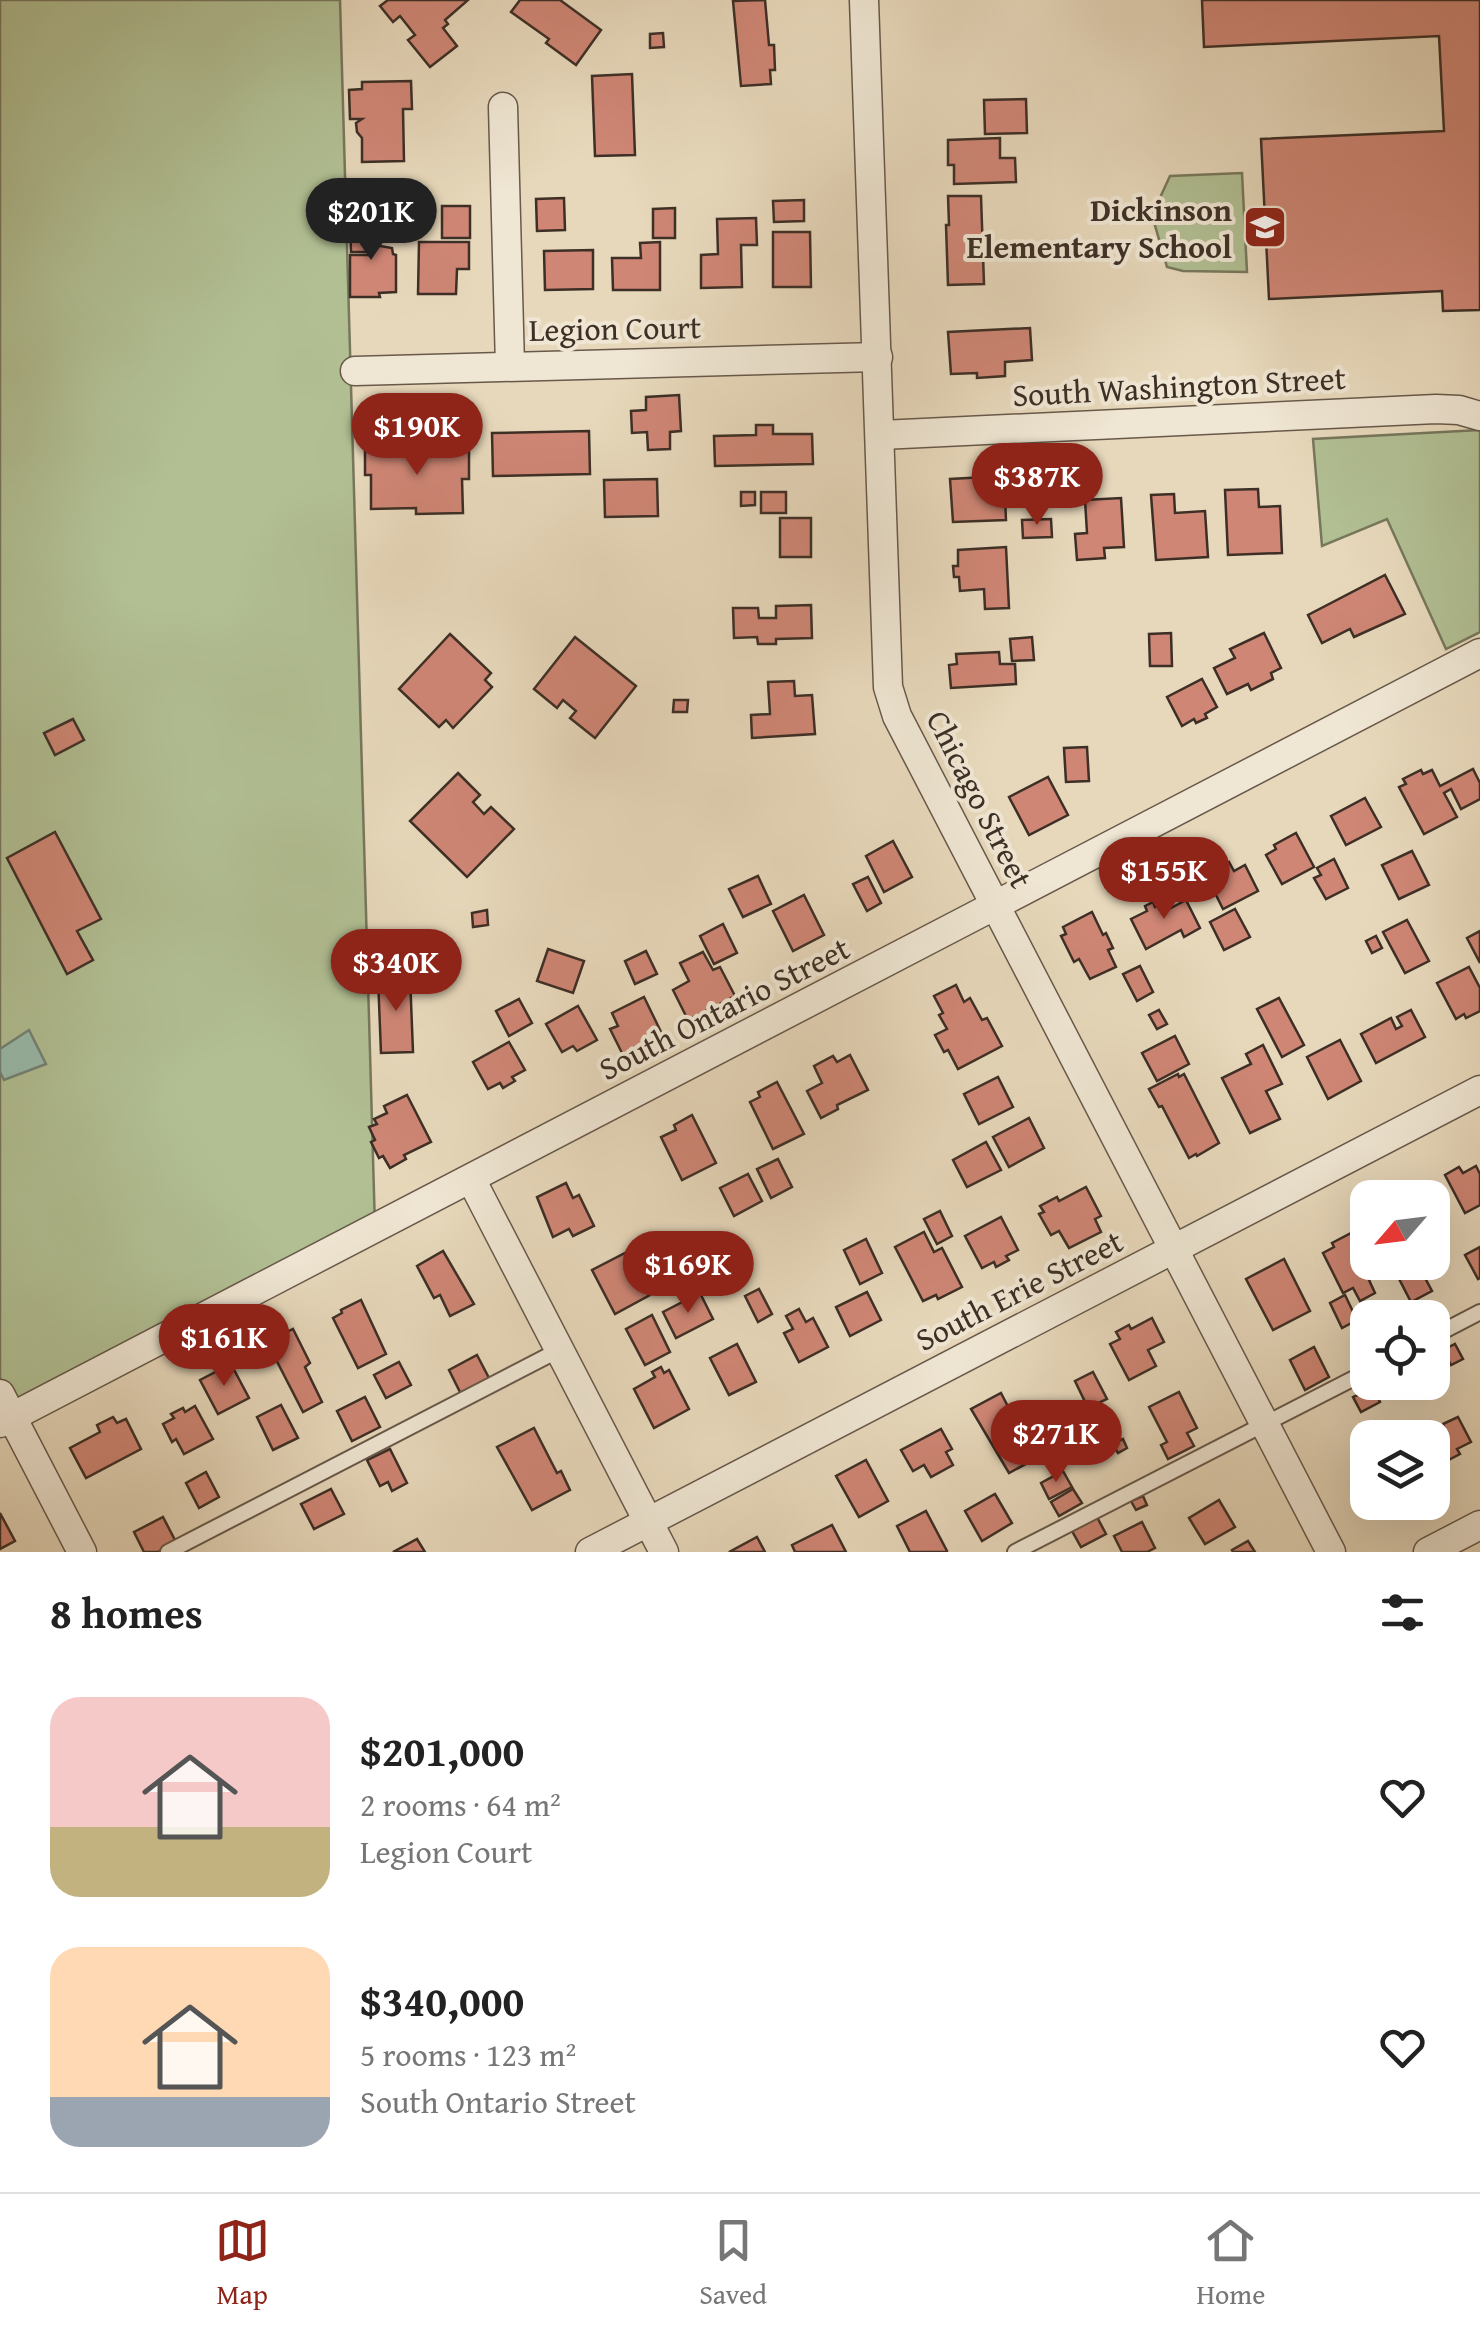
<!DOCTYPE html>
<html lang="en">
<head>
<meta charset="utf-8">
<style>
  :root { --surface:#fff; --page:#f2f2f2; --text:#222; --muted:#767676; --line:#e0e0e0; --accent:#8f2418 }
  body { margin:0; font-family:"Gentium Book Plus",serif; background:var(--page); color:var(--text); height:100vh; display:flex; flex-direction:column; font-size:38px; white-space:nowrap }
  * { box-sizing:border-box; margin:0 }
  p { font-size:32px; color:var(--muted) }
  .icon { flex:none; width:55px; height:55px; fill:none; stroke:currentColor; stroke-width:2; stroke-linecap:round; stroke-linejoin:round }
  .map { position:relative; height:1552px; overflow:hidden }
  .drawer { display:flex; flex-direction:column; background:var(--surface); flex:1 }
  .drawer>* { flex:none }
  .needle { width:65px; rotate:242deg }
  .controls { position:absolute; left:1350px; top:1180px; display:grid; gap:20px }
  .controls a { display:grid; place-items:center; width:100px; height:100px; border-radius:20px; background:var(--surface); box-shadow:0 10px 40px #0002; font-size:50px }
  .price { position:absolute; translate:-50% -85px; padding:0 22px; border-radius:35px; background:var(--accent); color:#fff; font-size:32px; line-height:65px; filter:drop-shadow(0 2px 5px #0008) }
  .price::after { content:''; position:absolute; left:50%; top:60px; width:30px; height:22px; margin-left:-15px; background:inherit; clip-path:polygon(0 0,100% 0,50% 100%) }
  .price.active { background:#222; color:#fff }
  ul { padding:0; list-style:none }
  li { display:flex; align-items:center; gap:30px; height:250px; padding:0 50px }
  li span { display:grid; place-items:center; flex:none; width:280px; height:200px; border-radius:30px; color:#555 }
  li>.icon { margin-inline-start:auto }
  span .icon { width:120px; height:120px; fill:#fffc; stroke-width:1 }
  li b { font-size:42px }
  h2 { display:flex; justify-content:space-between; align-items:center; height:120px; padding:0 50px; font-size:42px }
  .menu { display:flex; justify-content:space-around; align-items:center; height:140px; border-top:2px solid var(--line); background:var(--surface); font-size:28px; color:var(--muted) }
  .menu a { display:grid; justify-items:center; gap:5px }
  .menu .active { color:var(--accent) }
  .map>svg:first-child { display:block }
  .green { fill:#b1bf93; stroke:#77775c; stroke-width:2.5 }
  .water { fill:#98bbab; stroke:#748376; stroke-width:2.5 }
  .building { fill:#cf8675; stroke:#3d2f26; stroke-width:2.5 }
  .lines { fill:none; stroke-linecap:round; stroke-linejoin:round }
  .lane-casing { stroke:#68594b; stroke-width:18 }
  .street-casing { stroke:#68594b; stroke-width:31 }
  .lane { stroke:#efe6d3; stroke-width:14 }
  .street { stroke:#efe6d3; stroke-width:28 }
  .labels { text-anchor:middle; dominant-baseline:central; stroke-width:8; stroke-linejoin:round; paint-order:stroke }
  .poi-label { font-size:32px; font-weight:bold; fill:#3d2f26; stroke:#efe6d3; text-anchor:end }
  .street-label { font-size:32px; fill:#3d2f26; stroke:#efe6d3 }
</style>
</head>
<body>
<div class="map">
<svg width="1480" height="1552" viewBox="0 0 1480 1552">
  <rect width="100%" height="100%" fill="#e7d8bb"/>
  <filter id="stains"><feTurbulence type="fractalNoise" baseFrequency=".002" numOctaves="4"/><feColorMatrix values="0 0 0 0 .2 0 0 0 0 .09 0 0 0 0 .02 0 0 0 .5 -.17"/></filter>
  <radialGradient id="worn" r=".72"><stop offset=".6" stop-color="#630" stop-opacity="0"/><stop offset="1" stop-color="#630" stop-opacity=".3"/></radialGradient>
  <!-- green -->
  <g class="green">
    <polygon points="0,0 340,0 375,1228 11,1417 0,1394"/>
    <polygon points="1242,173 1247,272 1183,271 1167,267 1152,215 1170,176"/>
    <polygon points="1480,430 1480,632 1446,649 1387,519 1322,546 1313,439"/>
  </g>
  <!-- water -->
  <polygon class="water" points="29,1030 46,1064 4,1080 0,1072 0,1049"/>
  <!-- building -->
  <g class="building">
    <polygon points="388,0 468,0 445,20 448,24 443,28 457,46 430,67 408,40 415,35 400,16 393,22 380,6"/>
    <polygon points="520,0 560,0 601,30 576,65 546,43 549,39 511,12"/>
    <polygon points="765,0 769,45 774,45 775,70 770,70 771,84 741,86 733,1"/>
    <polygon points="1202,0 1480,0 1480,310 1443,311 1442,291 1269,299 1261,139 1444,131 1439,36 1204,47"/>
    <polygon points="663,33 664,47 650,48 650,34"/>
    <polygon points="632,74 635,155 595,156 592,76"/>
    <polygon points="411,81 412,109 403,109 404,161 362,162 362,138 357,132 356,123 362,119 350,119 349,90 362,89 362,82"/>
    <polygon points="1026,99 1027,133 985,134 984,100"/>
    <polygon points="1000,138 1000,158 1015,158 1016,182 954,184 954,165 948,165 948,140"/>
    <polygon points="948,196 981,196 984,284 948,285 946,225 949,225"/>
    <polygon points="564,198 565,230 537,231 536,199"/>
    <polygon points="804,200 804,221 774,222 773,201"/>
    <rect x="442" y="206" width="28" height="32"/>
    <polygon points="675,208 675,238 653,238 653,209"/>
    <polygon points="756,218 757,245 741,245 742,287 701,288 701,255 718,254 717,219"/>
    <polygon points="350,222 379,222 380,246 392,248 393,254 396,255 396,292 379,293 380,297 350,297 350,255 370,255 370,252 351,252"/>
    <polygon points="773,232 810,232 811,287 773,287"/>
    <polygon points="419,242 469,242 469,269 457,269 456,294 418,294"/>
    <polygon points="660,242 660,290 613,290 612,258 641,258 640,243"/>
    <polygon points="593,250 593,289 545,290 544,251"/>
    <polygon points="1030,328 1032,360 1005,362 1005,376 977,378 977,373 951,374 948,332"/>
    <polygon points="679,395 681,431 670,432 670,449 648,450 647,432 632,433 631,411 646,410 646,397"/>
    <polygon points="756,425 773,425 773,434 812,434 813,464 715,466 714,436 756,435"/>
    <polygon points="589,431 590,474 493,476 492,433"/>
    <polygon points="409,443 409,450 469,447 469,479 462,479 463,513 416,514 416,508 371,509 371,475 365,475 365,444"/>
    <polygon points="1004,476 1006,520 953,522 950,479"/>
    <polygon points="657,479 658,516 605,517 604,480"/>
    <polygon points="1258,489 1259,507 1280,506 1282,553 1228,555 1225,490"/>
    <polygon points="741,492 755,492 755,505 741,506"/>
    <rect x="761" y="492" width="25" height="21"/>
    <polygon points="1174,494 1175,513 1205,511 1208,557 1156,560 1151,495"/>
    <polygon points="1121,498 1124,547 1104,548 1105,558 1077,560 1075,534 1087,533 1085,500"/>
    <rect x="780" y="518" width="31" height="39"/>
    <polygon points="1051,519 1052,537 1023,538 1022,520"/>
    <polygon points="1006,547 1009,608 985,609 984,589 960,591 959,577 954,577 953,566 958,566 958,550"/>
    <polygon points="1385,575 1405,614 1354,637 1350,629 1322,643 1308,615"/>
    <polygon points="811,605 812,638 776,639 776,644 758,644 757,637 734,638 733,608 758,608 759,618 776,618 776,606"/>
    <polygon points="1171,633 1172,666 1150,666 1149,634"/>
    <polygon points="1264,633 1281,668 1271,673 1273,679 1251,690 1248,684 1227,694 1214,668 1235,658 1230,649"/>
    <polygon points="450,634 491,673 485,680 492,687 453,728 446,720 439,727 399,689"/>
    <polygon points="575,637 636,686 595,738 570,718 576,711 563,700 557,708 534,689"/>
    <polygon points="1032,637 1034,660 1012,661 1010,639"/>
    <polygon points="999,652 1000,664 1015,664 1016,684 951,688 949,665 957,664 956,654"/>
    <polygon points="1202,679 1217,707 1205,714 1207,718 1196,723 1194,719 1182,726 1167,697"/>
    <polygon points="794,681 795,696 812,695 815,734 752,738 751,715 770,714 768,682"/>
    <polygon points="674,700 688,700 687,712 673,712"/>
    <polygon points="73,719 84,740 55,755 44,733"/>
    <polygon points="1087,747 1089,781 1066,782 1064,748"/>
    <polygon points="1473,769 1480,783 1480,799 1461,809 1451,789 1444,793 1457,817 1424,834 1399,787 1406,784 1403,779 1421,770 1423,774 1432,770 1440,786"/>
    <polygon points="458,773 480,795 473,802 484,814 491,807 514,829 467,877 410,821"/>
    <polygon points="1048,777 1068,815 1029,835 1009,797"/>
    <polygon points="1365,798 1381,827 1346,845 1331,816"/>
    <polygon points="55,832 101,919 77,931 93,960 67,974 7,858"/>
    <polygon points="1296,833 1314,867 1282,884 1266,855 1276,849 1274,845"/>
    <polygon points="893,841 912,877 884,892 866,856"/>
    <polygon points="1412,851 1429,885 1399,899 1382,865"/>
    <polygon points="1334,859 1348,888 1326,899 1314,878 1321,875 1317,868"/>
    <polygon points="1229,862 1234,871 1245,865 1258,891 1223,909 1208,879 1221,872 1219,868"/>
    <polygon points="758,876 771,904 743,917 729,889"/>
    <polygon points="868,877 881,903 867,911 853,884"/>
    <polygon points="804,895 824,935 793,951 773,911"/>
    <polygon points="1186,900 1200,928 1184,937 1181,930 1146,949 1131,919 1147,911 1145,906 1153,902 1155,907 1166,901 1171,908"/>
    <polygon points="1235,909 1250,937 1224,950 1210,922"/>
    <polygon points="487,910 488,925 473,927 472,913"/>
    <polygon points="1092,912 1103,935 1106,933 1113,948 1108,950 1116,967 1090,979 1079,959 1074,962 1061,936 1066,934 1063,927"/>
    <polygon points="1407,920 1429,961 1405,973 1383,932"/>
    <polygon points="723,924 737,953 714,964 700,936"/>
    <polygon points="1480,931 1480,963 1467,938"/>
    <polygon points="1376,936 1382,948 1372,953 1366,941"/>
    <polygon points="548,949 584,961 573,993 537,981"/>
    <polygon points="646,951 657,974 635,984 625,961"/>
    <polygon points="703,952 713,970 720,967 735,996 688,1020 673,990 689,981 680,963"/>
    <polygon points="1140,966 1153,992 1137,1001 1123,974"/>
    <polygon points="1469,967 1480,988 1480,1011 1466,1018 1464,1014 1456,1019 1437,983"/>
    <polygon points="410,976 413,1052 381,1053 378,977"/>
    <polygon points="956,985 964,1002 970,998 982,1020 987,1018 1002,1046 958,1069 948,1050 944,1052 935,1035 947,1029 939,1015 943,1013 934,996"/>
    <polygon points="644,997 664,1038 623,1055 610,1029 618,1026 612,1013"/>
    <polygon points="1279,998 1304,1045 1282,1057 1257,1009"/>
    <polygon points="519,999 532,1023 509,1036 496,1011"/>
    <polygon points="578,1006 597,1040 577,1051 573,1046 562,1052 546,1024"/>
    <polygon points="1159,1010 1167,1024 1157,1029 1149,1015"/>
    <polygon points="1411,1010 1425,1037 1376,1063 1361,1034 1391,1018 1396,1029 1402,1026 1397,1017"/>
    <polygon points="1175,1036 1189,1064 1157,1081 1142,1053"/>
    <polygon points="1340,1040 1361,1081 1328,1099 1307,1057"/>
    <polygon points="509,1042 525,1070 512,1077 515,1081 503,1088 500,1083 488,1089 473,1062"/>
    <polygon points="1263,1045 1282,1084 1266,1091 1280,1119 1250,1133 1222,1078 1251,1064 1246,1054"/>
    <polygon points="850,1055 868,1090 837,1105 838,1109 821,1118 807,1091 822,1083 814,1066 833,1056 837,1062"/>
    <polygon points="1178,1074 1179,1077 1184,1074 1219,1143 1197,1156 1196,1154 1189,1158 1162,1106 1159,1107 1149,1089"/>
    <polygon points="998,1077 1013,1107 979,1124 964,1094"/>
    <polygon points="777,1082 804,1134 773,1149 750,1102 760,1097 758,1092"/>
    <polygon points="407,1095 431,1142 404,1155 406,1159 390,1168 383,1156 379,1158 371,1142 375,1140 369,1127 377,1124 374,1119 387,1113 384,1106"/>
    <polygon points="692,1115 716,1163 682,1180 661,1137 676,1130 674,1125"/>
    <polygon points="1029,1118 1044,1148 1009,1167 993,1137"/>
    <polygon points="986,1142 1001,1170 967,1187 953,1160"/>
    <polygon points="778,1159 792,1187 771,1198 757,1169"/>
    <polygon points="1476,1166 1480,1174 1480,1205 1465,1213 1445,1175 1459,1167 1463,1173"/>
    <polygon points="748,1174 762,1201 734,1216 720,1188"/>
    <polygon points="566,1183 573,1198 579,1195 594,1226 573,1236 569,1229 553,1237 537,1197"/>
    <polygon points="1086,1187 1101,1216 1095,1219 1101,1232 1069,1248 1059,1231 1051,1235 1039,1214 1044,1212 1040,1206 1057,1197 1059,1201"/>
    <polygon points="940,1211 952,1236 937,1244 924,1219"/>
    <polygon points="1001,1217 1018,1250 1006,1256 1009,1260 996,1267 994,1262 982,1268 965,1236"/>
    <polygon points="1355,1231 1368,1254 1368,1262 1372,1262 1378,1275 1369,1280 1375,1293 1360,1301 1353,1288 1343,1293 1323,1253 1334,1247 1332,1243"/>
    <polygon points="924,1232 934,1252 942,1248 962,1287 938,1299 936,1295 923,1301 895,1247"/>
    <polygon points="866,1239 882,1273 860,1284 844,1250"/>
    <polygon points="1480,1247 1480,1278 1478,1279 1465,1255"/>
    <polygon points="443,1251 474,1304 450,1316 440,1295 434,1298 417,1266"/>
    <polygon points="627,1252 650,1295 615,1314 592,1270"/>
    <polygon points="1284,1259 1310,1311 1273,1330 1246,1279"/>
    <polygon points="1417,1263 1432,1291 1411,1302 1396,1273"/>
    <polygon points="759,1289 772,1314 758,1322 745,1296"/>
    <polygon points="867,1292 881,1320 850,1336 836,1307"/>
    <polygon points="700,1293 713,1319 676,1338 663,1312"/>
    <polygon points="1345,1295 1357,1320 1342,1328 1330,1303"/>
    <polygon points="361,1300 386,1354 358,1368 333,1318 342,1313 341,1310"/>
    <polygon points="799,1309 806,1322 813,1318 828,1347 799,1362 784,1333 793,1329 786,1316"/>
    <polygon points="652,1315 670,1352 645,1365 626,1329"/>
    <polygon points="1152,1318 1164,1342 1148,1350 1156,1366 1129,1380 1110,1344 1120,1339 1116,1332 1129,1325 1131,1329"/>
    <polygon points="293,1329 310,1363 305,1367 322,1402 303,1412 267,1342"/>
    <polygon points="737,1344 756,1382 729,1395 710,1358"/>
    <polygon points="1455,1344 1463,1359 1451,1365 1443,1350"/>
    <polygon points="1314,1347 1329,1377 1305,1390 1290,1360"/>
    <polygon points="477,1355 490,1380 461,1394 449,1370"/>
    <polygon points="399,1362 411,1385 386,1398 374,1375"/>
    <polygon points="231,1364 249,1398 218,1414 200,1380"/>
    <polygon points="661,1367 664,1373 669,1370 689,1409 654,1428 634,1389 655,1377 652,1372"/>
    <polygon points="1093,1372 1107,1399 1088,1408 1075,1381"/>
    <polygon points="1373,1388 1380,1402 1361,1412 1353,1397"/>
    <polygon points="1179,1392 1197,1428 1187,1433 1194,1446 1168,1459 1161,1445 1167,1442 1149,1407"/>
    <polygon points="1001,1393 1018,1426 1021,1424 1039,1457 1009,1473 971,1409"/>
    <polygon points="365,1397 380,1427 352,1441 337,1411"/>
    <polygon points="281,1405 298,1438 273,1450 257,1417"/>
    <polygon points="195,1406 213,1439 184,1454 176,1439 172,1442 163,1424 174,1418 171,1414 183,1408 185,1412"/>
    <polygon points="113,1417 117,1423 126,1419 141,1449 86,1478 70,1448 100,1432 97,1425"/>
    <polygon points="1458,1417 1471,1442 1457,1449 1460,1454 1439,1465 1442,1470 1432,1475 1432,1438 1417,1438 1424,1434 1426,1437 1444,1427 1443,1424"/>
    <polygon points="534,1428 557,1473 561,1471 570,1490 532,1510 497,1447"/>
    <polygon points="941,1429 952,1449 946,1452 953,1465 931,1477 924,1465 913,1471 901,1450"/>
    <polygon points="1123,1439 1127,1448 1118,1453 1113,1444"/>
    <polygon points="390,1449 407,1483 392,1491 388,1482 380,1486 367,1460"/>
    <polygon points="866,1460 888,1501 859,1517 836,1476"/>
    <polygon points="1063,1471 1072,1487 1049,1499 1041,1483"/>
    <polygon points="206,1472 219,1497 199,1508 186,1483"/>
    <polygon points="1368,1472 1368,1502 1388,1502 1379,1507 1377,1503 1369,1507 1355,1479"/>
    <polygon points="331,1489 344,1514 314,1529 301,1504"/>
    <polygon points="1073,1489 1082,1503 1059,1516 1051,1502"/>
    <polygon points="995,1494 1012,1523 982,1541 965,1511"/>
    <polygon points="1143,1496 1147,1505 1136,1510 1131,1501"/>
    <polygon points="1219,1500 1235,1527 1205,1544 1189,1518"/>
    <polygon points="926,1511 947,1551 946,1552 910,1552 897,1526"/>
    <polygon points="0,1513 15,1541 0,1549"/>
    <polygon points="163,1517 176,1542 158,1552 144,1552 134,1532"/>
    <polygon points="1097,1517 1106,1534 1081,1547 1072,1531"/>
    <polygon points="1142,1522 1155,1548 1147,1552 1122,1552 1114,1536"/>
    <polygon points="832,1525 846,1552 795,1552 792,1545"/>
    <polygon points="757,1537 765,1552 729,1552"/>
    <polygon points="417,1539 425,1552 393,1552"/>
    <polygon points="1248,1541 1255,1552 1233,1552 1232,1550"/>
  </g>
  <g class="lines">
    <!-- lane casing -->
    <g class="lane-casing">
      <g id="lane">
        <polyline points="1432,1337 1480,1312"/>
        <polyline points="168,1552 559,1350"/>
        <polyline points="1015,1552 1368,1371"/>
      </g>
    </g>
    <!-- street casing -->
    <g class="street-casing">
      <g id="street">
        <polyline points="864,0 888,687 897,716 1331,1552"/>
        <polyline points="503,107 510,366"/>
        <polyline points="355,371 878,357"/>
        <polyline points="881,435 1436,409 1459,410 1480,416"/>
        <polyline points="471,1179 664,1552"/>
        <polyline points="0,1394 82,1552"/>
        <polyline points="0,1423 1480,653"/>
        <polyline points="590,1552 1480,1090"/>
        <polyline points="1428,1552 1480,1525"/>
      </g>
    </g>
    <!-- lane -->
    <use href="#lane" class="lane"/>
    <!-- street -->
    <use href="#street" class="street"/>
  </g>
  <!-- icons -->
  <defs>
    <g id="school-square" transform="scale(2.25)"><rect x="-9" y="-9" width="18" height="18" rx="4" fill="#8f2418" stroke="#efe6d3"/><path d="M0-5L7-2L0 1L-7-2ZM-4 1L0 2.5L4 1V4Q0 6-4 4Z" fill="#fff"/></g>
  </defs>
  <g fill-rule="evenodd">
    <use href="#school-square" x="1265" y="227"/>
  </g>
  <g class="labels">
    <!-- poi labels -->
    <g class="poi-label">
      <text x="1232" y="209">Dickinson<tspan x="1232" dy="37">Elementary School</tspan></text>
    </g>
    <!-- street labels -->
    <g class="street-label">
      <text transform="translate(615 328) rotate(-1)">Legion Court</text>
      <text transform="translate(1179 386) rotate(-3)">South Washington Street</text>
      <text transform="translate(980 799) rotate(63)">Chicago Street</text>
      <text transform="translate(724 1008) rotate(-27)">South Ontario Street</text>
      <text transform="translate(1019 1290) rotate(-27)">South Erie Street</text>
    </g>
  </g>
  <rect width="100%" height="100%" filter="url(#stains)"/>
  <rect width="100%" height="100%" fill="url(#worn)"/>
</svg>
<div class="controls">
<a><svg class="needle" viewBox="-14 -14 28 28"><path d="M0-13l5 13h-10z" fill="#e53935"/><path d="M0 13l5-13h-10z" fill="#767676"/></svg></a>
<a><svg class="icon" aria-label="locate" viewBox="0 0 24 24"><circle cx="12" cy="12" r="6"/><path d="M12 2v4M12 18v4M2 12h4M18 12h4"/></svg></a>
<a><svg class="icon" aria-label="layers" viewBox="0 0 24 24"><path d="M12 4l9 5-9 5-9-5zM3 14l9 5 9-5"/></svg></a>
</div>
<b class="price active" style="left:371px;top:263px">$201K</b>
<b class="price" style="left:417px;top:478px">$190K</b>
<b class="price" style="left:1037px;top:528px">$387K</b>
<b class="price" style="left:1164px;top:922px">$155K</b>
<b class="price" style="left:396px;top:1014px">$340K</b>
<b class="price" style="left:688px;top:1316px">$169K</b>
<b class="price" style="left:224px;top:1389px">$161K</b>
<b class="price" style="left:1056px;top:1485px">$271K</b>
</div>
<section class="drawer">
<h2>8 homes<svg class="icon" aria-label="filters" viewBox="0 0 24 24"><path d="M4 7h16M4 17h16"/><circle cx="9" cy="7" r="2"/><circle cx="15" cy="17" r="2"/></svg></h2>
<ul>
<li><span style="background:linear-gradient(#f6c9c9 65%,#c2b280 0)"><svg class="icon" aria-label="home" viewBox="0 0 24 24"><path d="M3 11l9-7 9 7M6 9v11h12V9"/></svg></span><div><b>$201,000</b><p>2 rooms · 64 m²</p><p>Legion Court</p></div><svg class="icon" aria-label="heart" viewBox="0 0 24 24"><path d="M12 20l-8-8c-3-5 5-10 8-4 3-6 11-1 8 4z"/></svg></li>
<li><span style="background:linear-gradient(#ffd9b3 75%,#9aa5b1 0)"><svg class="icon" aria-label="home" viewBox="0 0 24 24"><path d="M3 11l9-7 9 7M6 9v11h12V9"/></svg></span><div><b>$340,000</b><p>5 rooms · 123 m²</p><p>South Ontario Street</p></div><svg class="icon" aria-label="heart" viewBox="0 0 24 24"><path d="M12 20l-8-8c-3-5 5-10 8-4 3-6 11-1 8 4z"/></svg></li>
</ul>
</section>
<nav class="menu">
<a class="active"><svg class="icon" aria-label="map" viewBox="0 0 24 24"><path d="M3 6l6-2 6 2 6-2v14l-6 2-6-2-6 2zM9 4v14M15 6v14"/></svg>Map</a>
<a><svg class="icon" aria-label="saved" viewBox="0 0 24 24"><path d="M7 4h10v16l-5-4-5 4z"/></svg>Saved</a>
<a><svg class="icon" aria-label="home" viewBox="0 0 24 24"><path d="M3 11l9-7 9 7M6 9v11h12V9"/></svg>Home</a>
</nav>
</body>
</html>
